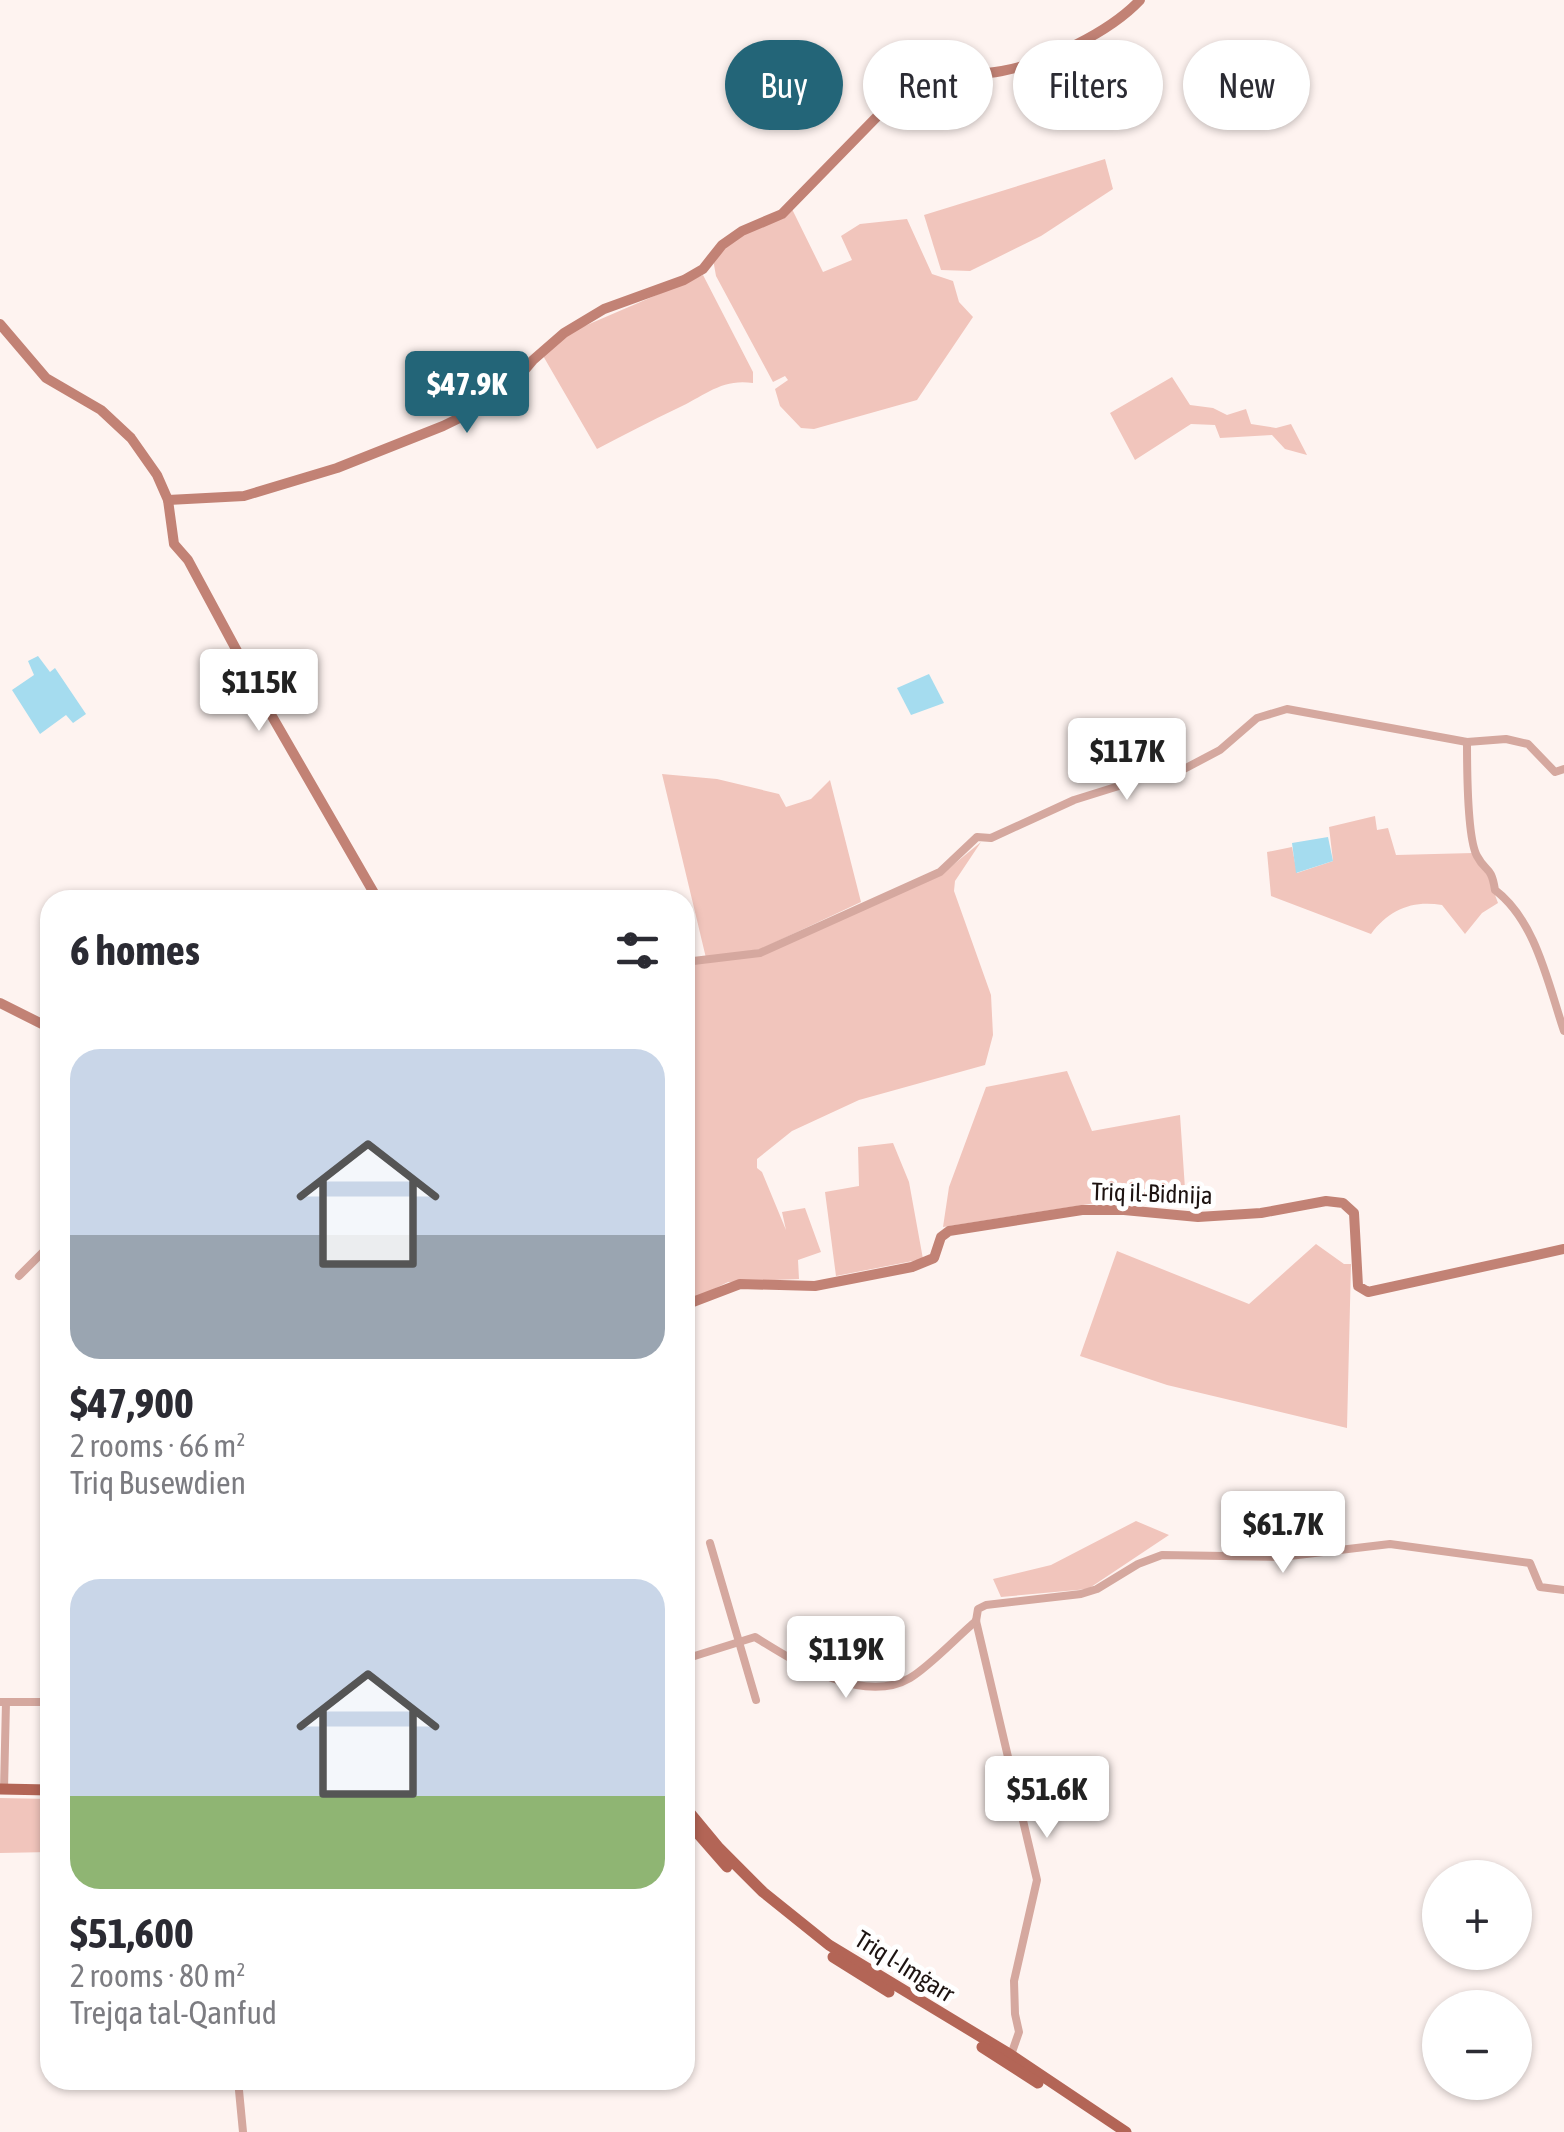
<!DOCTYPE html>
<html lang="en">
<head>
<meta charset="utf-8">
<style>
  :root { --surface:#fff; --page:#f2f2f3; --text:#2b2b33; --muted:#7c7c81; --accent:#236578 }
  body { margin:0; font-family:"Asap Condensed",sans-serif; background:var(--page); color:var(--text); height:100vh; display:flex; flex-direction:column; font-size:38px; white-space:nowrap }
  * { box-sizing:border-box; margin:0 }
  p { font-size:32px; color:var(--muted) }
  .icon { flex:none; width:55px; height:55px; fill:none; stroke:currentColor; stroke-width:2; stroke-linecap:round; stroke-linejoin:round }
  .map { position:relative; flex:1; overflow:hidden }
  .drawer { position:absolute; left:40px; top:890px; width:655px; height:1200px; display:flex; flex-direction:column; background:var(--surface); border-radius:30px; box-shadow:0 2px 8px #0004 }
  .drawer>* { flex:none }
  .top-card { position:absolute; left:725px; top:40px; width:688px; height:90px; display:flex; gap:20px }
  .controls { position:absolute; left:1422px; top:1860px; display:grid; gap:20px }
  .controls a { display:grid; place-items:center; width:110px; height:110px; border-radius:50%; background:var(--surface); box-shadow:0 2px 8px #0004; font-size:50px }
  .price { position:absolute; translate:-50% -85px; padding:0 22px; border-radius:10px; background:#fff; color:#222; font-size:32px; line-height:65px; filter:drop-shadow(0 2px 5px #0008) }
  .price::after { content:''; position:absolute; left:50%; top:60px; width:30px; height:22px; margin-left:-15px; background:inherit; clip-path:polygon(0 0,100% 0,50% 100%) }
  .price.active { background:var(--accent); color:#fff }
  ul { padding:0; list-style:none }
  li { display:grid; align-content:center; gap:20px; height:530px; padding:0 30px }
  li span { display:grid; place-items:center; height:310px; border-radius:30px; color:#555 }
  li>.icon { margin-inline-start:auto }
  span .icon { width:180px; height:180px; fill:#fffc; stroke-width:1 }
  li b { font-size:42px }
  h2 { display:flex; justify-content:space-between; align-items:center; height:120px; padding:0 30px; font-size:42px }
  .chip { padding:0 35px; border-radius:45px; background:var(--surface); box-shadow:0 2px 8px #0004; font-size:35px; line-height:90px }
  .chip.active { background:var(--accent); color:#fff }
  .map>svg:first-child { display:block }
  .green { fill:#f1c5bc }
  .water { fill:#a5dcef }
  .lines { fill:none; stroke-linecap:round; stroke-linejoin:round }
  .street { stroke:#d5a89f; stroke-width:8 }
  .secondary { stroke:#c28275; stroke-width:10 }
  .primary { stroke:#b36556; stroke-width:11 }
  .labels { text-anchor:middle; dominant-baseline:central; stroke-width:10; stroke-linejoin:round; paint-order:stroke }
  .street-label { font-size:25px; fill:#1d1311; stroke:#fff }
</style>
</head>
<body>
<div class="map">
<svg width="1564" height="2132" viewBox="0 0 1564 2132">
  <rect width="100%" height="100%" fill="#fef3f0"/>
  <!-- green -->
  <g class="green">
    <polygon points="1105,159 1113,189 1041,236 970,271 941,270 924,215"/>
    <polygon points="792,209 823,272 852,260 841,236 860,224 907,219 932,274 953,281 959,302 973,317 917,400 814,429 801,428 780,406 775,389 788,380 785,376 773,382 716,276 713,259 727,244"/>
    <path d="M 703,275 L 753,372 L 753,383 C 722,378 704,396 678,408 C 650,421 624,435 597,449 L 542,354 L 573,331 Z"/>
    <polygon points="1172,377 1190,405 1213,408 1227,415 1246,409 1251,424 1276,428 1291,424 1307,455 1285,449 1272,435 1220,438 1215,425 1191,424 1135,460 1110,413"/>
    <polygon points="662,774 717,779 779,794 786,807 811,799 830,780 861,902 761,949 706,958"/>
    <path d="M 1375,816 L 1377,830 L 1388,828 L 1396,855 L 1473,853 L 1485,868 L 1498,903 L 1482,913 L 1465,934 L 1442,905 C 1413,900 1389,909 1371,934 L 1271,896 L 1267,852 L 1292,847 L 1297,873 L 1333,861 L 1329,827 Z"/>
    <polygon points="981,842 955,881 954,891 991,995 993,1035 985,1065 859,1100 792,1131 757,1159 757,1168 762,1172 786,1230 782,1212 805,1208 821,1252 798,1260 799,1279 728,1282 698,1297 685,1300 685,1260 695,1258 685,1220 685,964 761,955 942,874"/>
    <polygon points="1067,1071 1092,1131 1180,1115 1185,1189 943,1227 949,1187 986,1087"/>
    <polygon points="893,1143 909,1182 923,1259 836,1276 825,1192 859,1186 858,1147"/>
    <polygon points="1316,1244 1344,1264 1351,1264 1347,1428 1167,1385 1080,1356 1117,1251 1249,1304"/>
    <polygon points="1136,1521 1169,1535 1088,1589 1001,1597 993,1579 1051,1565"/>
    <polygon points="0,1798 50,1799 50,1852 0,1853"/>
  </g>
  <!-- water -->
  <g class="water">
    <polygon points="38,656 50,672 55,668 86,714 73,723 66,715 40,734 12,690 34,675 28,661"/>
    <polygon points="929,674 944,703 911,715 897,688"/>
    <polygon points="1328,837 1333,861 1296,873 1292,843"/>
  </g>
  <g class="lines">
    <!-- street -->
    <g class="street">
      <path d="M 1467,742 C 1467,764 1467,838 1477,856 C 1486,873 1491,865 1495,890 C 1536,921 1548,984 1564,1031"/>
      <polyline points="685,962 760,953 940,872 977,837 991,838 1074,800 1122,785 1164,767 1184,769 1220,750 1257,718 1287,709 1467,742 1506,739 1528,744 1555,772 1564,769"/>
      <polyline points="19,1276 50,1245"/>
      <polyline points="710,1543 756,1700"/>
      <polyline points="976,1621 978,1609 986,1605 1081,1594 1097,1589 1138,1564 1162,1555 1281,1557 1390,1544 1530,1563 1540,1587 1564,1590"/>
      <polyline points="976,1621 1037,1880 1014,1981 1015,2014 1019,2032 1011,2055"/>
      <path d="M 685,1659 L 755,1637 C 794,1661 862,1706 910,1678 C 929,1667 957,1637 976,1621"/>
      <polyline points="0,1702 50,1702"/>
      <polyline points="4,1789 6,1702"/>
      <polyline points="238,2080 243,2132"/>
    </g>
    <!-- secondary -->
    <g class="secondary">
      <polyline points="0,324 46,378 101,410 131,438 157,475 168,500 174,544 188,560 273,718 378,900"/>
      <path d="M 168,500 L 244,496 L 337,468 L 443,426 L 490,403 L 506,392 L 533,360 L 564,333 L 604,309 L 684,280 L 703,269 L 722,245 L 742,231 L 782,214 L 904,89 C 935,69 968,78 1002,71 C 1046,63 1110,32 1140,0"/>
      <polyline points="0,1003 50,1028"/>
      <polyline points="685,1305 740,1284 815,1286 912,1267 934,1258 941,1237 949,1231 1082,1210 1124,1210 1198,1217 1261,1213 1326,1201 1343,1203 1354,1213 1358,1286 1368,1292 1564,1249"/>
    </g>
    <!-- primary -->
    <g class="primary">
      <polyline points="0,1789 50,1790"/>
      <polyline points="685,1807 719,1848 763,1892 829,1945 1011,2055 1126,2132"/>
      <polyline points="685,1819 727,1867"/>
      <polyline points="833,1957 889,1992"/>
      <polyline points="982,2047 1038,2083"/>
    </g>
  </g>
  <g class="labels">
    <!-- street labels -->
    <g class="street-label">
      <text transform="translate(1152 1193) rotate(2)">Triq il-Bidnija</text>
      <text transform="translate(905 1966) rotate(32)">Triq l-Imġarr</text>
    </g>
  </g>
</svg>
<div class="controls">
<a>+</a>
<a>−</a>
</div>
<b class="price active" style="left:467px;top:436px">$47.9K</b>
<b class="price" style="left:259px;top:734px">$115K</b>
<b class="price" style="left:1127px;top:803px">$117K</b>
<b class="price" style="left:1283px;top:1576px">$61.7K</b>
<b class="price" style="left:846px;top:1701px">$119K</b>
<b class="price" style="left:1047px;top:1841px">$51.6K</b>
<div class="top-card">
<a class="chip active">Buy</a>
<a class="chip">Rent</a>
<a class="chip">Filters</a>
<a class="chip">New</a>
</div>
<section class="drawer">
<h2>6 homes<svg class="icon" aria-label="filters" viewBox="0 0 24 24"><path d="M4 7h16M4 17h16"/><circle cx="9" cy="7" r="2"/><circle cx="15" cy="17" r="2"/></svg></h2>
<ul>
<li><span style="background:linear-gradient(#c9d6e8 60%,#9aa5b1 0)"><svg class="icon" aria-label="home" viewBox="0 0 24 24"><path d="M3 11l9-7 9 7M6 9v11h12V9"/></svg></span><div><b>$47,900</b><p>2 rooms · 66 m²</p><p>Triq Busewdien</p></div></li>
<li><span style="background:linear-gradient(#c9d6e8 70%,#8fb573 0)"><svg class="icon" aria-label="home" viewBox="0 0 24 24"><path d="M3 11l9-7 9 7M6 9v11h12V9"/></svg></span><div><b>$51,600</b><p>2 rooms · 80 m²</p><p>Trejqa tal-Qanfud</p></div></li>
</ul>
</section>
</div>
</body>
</html>
